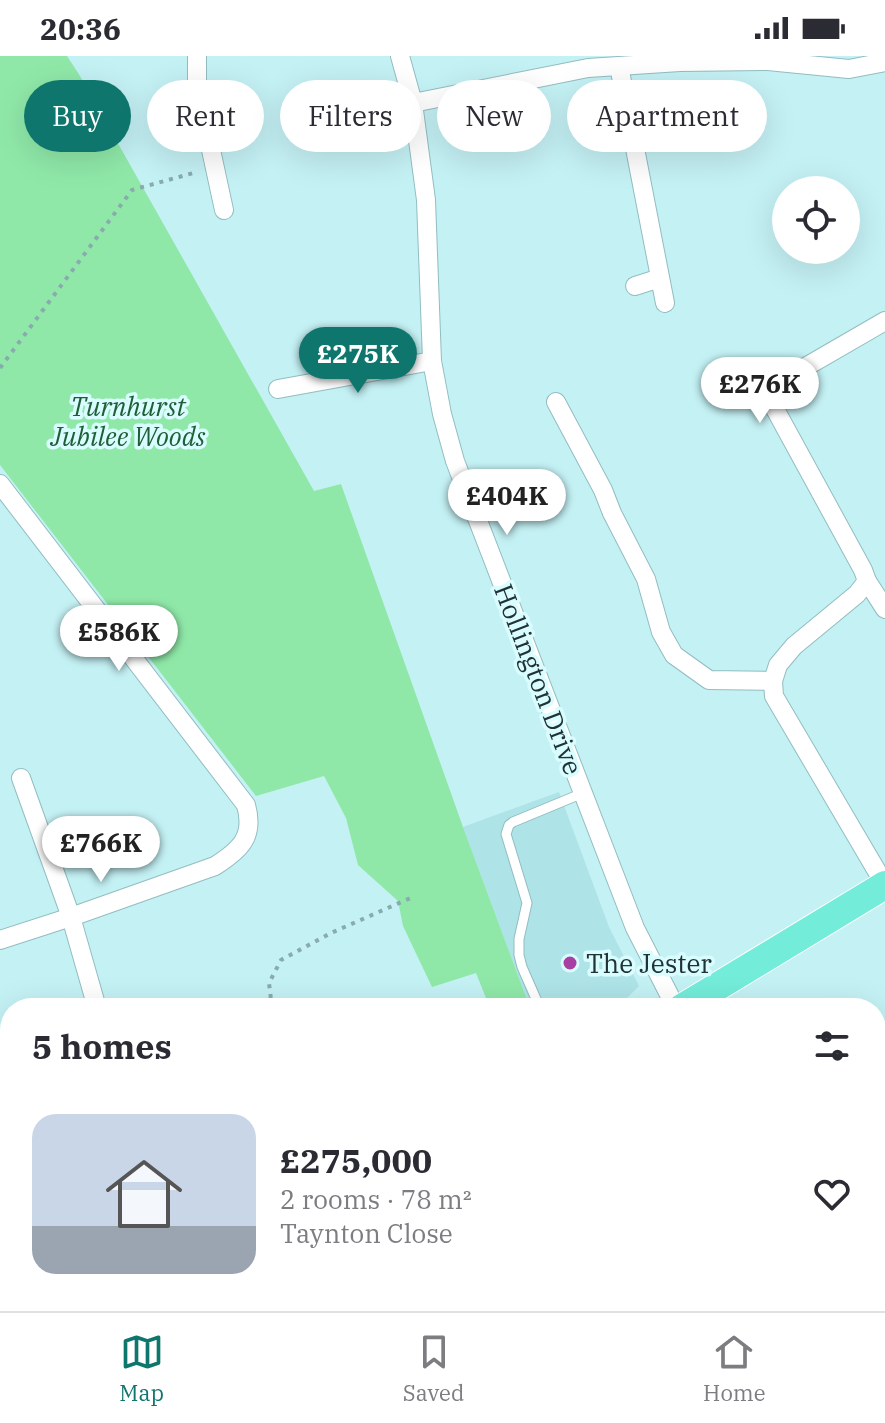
<!DOCTYPE html>
<html lang="en">
<head>
<meta charset="utf-8">
<style>
  :root { --surface:#fff; --page:#f2f2f3; --text:#2b2b33; --muted:#7c7c81; --line:#e1e1e2; --accent:#0f766e }
  body { margin:0; font-family:"IBM Plex Serif",serif; background:var(--page); color:var(--text); height:100vh; display:flex; flex-direction:column; font-size:30px; white-space:nowrap }
  * { box-sizing:border-box; margin:0 }
  p { font-size:26px; color:var(--muted) }
  .icon { flex:none; width:44px; height:44px; fill:none; stroke:currentColor; stroke-width:2; stroke-linecap:round; stroke-linejoin:round }
  .map { position:relative; flex:1; overflow:hidden }
  .details { position:absolute; left:0px; top:942px; width:886px; height:314px; display:flex; flex-direction:column; background:var(--surface); border-radius:32px 32px 0 0; box-shadow:0 8px 32px #0002 }
  .details>* { flex:none }
  .banner { position:absolute; left:24px; top:24px; width:838px; height:72px; display:flex; gap:16px }
  .controls { position:absolute; left:772px; top:120px; display:grid; gap:16px }
  .controls a { display:grid; place-items:center; width:88px; height:88px; border-radius:50%; background:var(--surface); box-shadow:0 8px 32px #0002; font-size:40px }
  .price { position:absolute; translate:-50% -68px; padding:0 18px; border-radius:28px; background:#fff; color:#222; font-size:26px; line-height:52px; filter:drop-shadow(0 2px 4px #0008) }
  .price::after { content:''; position:absolute; left:50%; top:48px; width:24px; height:18px; margin-left:-12px; background:inherit; clip-path:polygon(0 0,100% 0,50% 100%) }
  .price.current { background:var(--accent); color:#fff }
  ul { padding:0; list-style:none }
  li { display:flex; align-items:center; gap:24px; height:200px; padding:0 32px }
  li span { display:grid; place-items:center; flex:none; width:224px; height:160px; border-radius:24px; color:#555 }
  li>.icon { margin-inline-start:auto }
  span .icon { width:96px; height:96px; fill:#fffc; stroke-width:1 }
  li b { font-size:34px }
  h2 { display:flex; justify-content:space-between; align-items:center; height:96px; padding:0 32px; font-size:34px }
  .tag { padding:0 28px; border-radius:36px; background:var(--surface); box-shadow:0 8px 32px #0002; font-size:28px; line-height:72px }
  .tag.current { background:var(--accent); color:#fff }
  .status { display:flex; justify-content:space-between; align-items:center; height:56px; padding:0 40px; background:var(--surface); direction:ltr }
  .status svg { height:22px; fill:currentColor }
  .tabs { display:flex; justify-content:space-around; align-items:center; height:112px; border-top:2px solid var(--line); background:var(--surface); font-size:22px; color:var(--muted) }
  .tabs a { display:grid; justify-items:center; gap:4px }
  .tabs .current { color:var(--accent) }
  .map>svg:first-child { display:block }
  .built { fill:#aee3e8 }
  .green { fill:#8fe8a8 }
  .lines { fill:none; stroke-linecap:round; stroke-linejoin:round }
  .service-casing { stroke:#92bdc1; stroke-width:11 }
  .minor-casing { stroke:#92bdc1; stroke-width:20 }
  .primary-casing { stroke:#fff; stroke-width:30 }
  .path { stroke:#88abae; stroke-width:4; stroke-dasharray:4 6; stroke-linecap:butt }
  .service { stroke:#fff; stroke-width:9 }
  .minor { stroke:#fff; stroke-width:18 }
  .primary { stroke:#73ecd9; stroke-width:28 }
  .poi-dot { fill:#a840a4; stroke:#d9fcff; stroke-width:3 }
  .labels { text-anchor:middle; dominant-baseline:central; stroke-width:7; stroke-linejoin:round; paint-order:stroke }
  .park-label { font-size:26px; font-style:italic; fill:#1e5f36; stroke:#d9fcff }
  .street-label { font-size:26px; fill:#213234; stroke:#d9fcff }
  .poi-label { font-size:26px; fill:#213234; stroke:#d9fcff; text-anchor:start }
</style>
</head>
<body>
<div class="status"><b>20:36</b><svg viewBox="0 0 49 12"><path d="M0 12V9h3v3zM5 12V6h3v6zM10 12V3h3v9zM15 12V0h3v12zM26 1h20v11H26zM47 4h2v5h-2z"/></svg></div>
<div class="map">
<svg width="885" height="1255" viewBox="0 0 885 1255">
  <rect width="100%" height="100%" fill="#c4f1f4"/>
  <!-- built -->
  <polygon class="built" points="559,736 609,871 639,930 617,952 530,952 463,771"/>
  <!-- green -->
  <polygon class="green" points="0,0 67,0 80,20 314,435 341,428 463,771 530,952 490,952 476,917 432,931 403,870 398,845 358,809 346,762 324,720 256,740 0,409"/>
  <g class="lines">
    <!-- service casing -->
    <g class="service-casing">
      <g id="service">
        <polyline points="540,952 522,911 519,899 519,883 527,847 506,778 509,769 513,766 583,737"/>
        <polyline points="0,1106 10,1099"/>
      </g>
    </g>
    <!-- minor casing -->
    <g class="minor-casing">
      <g id="minor">
        <polyline points="197,0 197,29 224,154"/>
        <polyline points="400,0 413,47 426,144 432,305 442,358 455,405 635,872 676,952"/>
        <polyline points="619,10 665,247"/>
        <polyline points="413,47 588,12 680,6 768,5 849,13 885,6"/>
        <polyline points="635,230 660,222"/>
        <polyline points="278,333 432,305"/>
        <polyline points="556,346 603,434 612,457 646,523 661,576 674,599 709,624 773,625"/>
        <path d="M 0,428 L 246,749 C 255,781 240,794 215,810 L 71,861 L 0,884"/>
        <polyline points="867,525 885,553"/>
        <polyline points="21,722 71,861 97,952"/>
        <polyline points="885,829 774,640 773,625 778,609 794,590 857,538 867,525 863,514 775,353 778,335 790,320 885,265"/>
        <polyline points="876,981 885,977"/>
        <polyline points="876,1117 885,1109"/>
        <polyline points="461,1246 463,1255"/>
        <polyline points="694,1246 698,1255"/>
        <polyline points="297,1255 311,1246"/>
        <polyline points="749,1255 757,1246"/>
      </g>
    </g>
    <!-- primary casing -->
    <g class="primary-casing">
      <g id="primary">
        <polyline points="682,952 885,829"/>
        <polyline points="0,1193 10,1190"/>
      </g>
    </g>
    <!-- path -->
    <g class="path">
      <polyline points="0,312 132,134 197,116"/>
      <polyline points="272,952 269,927 281,904 331,877 415,840"/>
    </g>
    <!-- service -->
    <use href="#service" class="service"/>
    <!-- minor -->
    <use href="#minor" class="minor"/>
    <!-- primary -->
    <use href="#primary" class="primary"/>
  </g>
  <!-- markers -->
  <circle class="poi-dot" cx="570" cy="907" r="8"/>
  <g class="labels">
    <!-- park labels -->
    <g class="park-label">
      <text x="128" y="350">Turnhurst<tspan x="128" dy="30">Jubilee Woods</tspan></text>
    </g>
    <!-- street labels -->
    <g class="street-label">
      <text transform="translate(539 623) rotate(69)">Hollington Drive</text>
    </g>
    <!-- poi labels -->
    <g class="poi-label">
      <text x="586" y="907">The Jester</text>
    </g>
  </g>
</svg>
<div class="controls">
<a><svg class="icon" aria-label="locate" viewBox="0 0 24 24"><circle cx="12" cy="12" r="6"/><path d="M12 2v4M12 18v4M2 12h4M18 12h4"/></svg></a>
</div>
<b class="price current" style="left:358px;top:339px">£275K</b>
<b class="price" style="left:760px;top:369px">£276K</b>
<b class="price" style="left:507px;top:481px">£404K</b>
<b class="price" style="left:119px;top:617px">£586K</b>
<b class="price" style="left:101px;top:828px">£766K</b>
<div class="banner">
<a class="tag current">Buy</a>
<a class="tag">Rent</a>
<a class="tag">Filters</a>
<a class="tag">New</a>
<a class="tag">Apartment</a>
</div>
<section class="details">
<h2>5 homes<svg class="icon" aria-label="filters" viewBox="0 0 24 24"><path d="M4 7h16M4 17h16"/><circle cx="9" cy="7" r="2"/><circle cx="15" cy="17" r="2"/></svg></h2>
<ul>
<li><span style="background:linear-gradient(#c9d6e8 70%,#9aa5b1 0)"><svg class="icon" aria-label="home" viewBox="0 0 24 24"><path d="M3 11l9-7 9 7M6 9v11h12V9"/></svg></span><div><b>£275,000</b><p>2 rooms · 78 m²</p><p>Taynton Close</p></div><svg class="icon" aria-label="heart" viewBox="0 0 24 24"><path d="M12 20l-8-8c-3-5 5-10 8-4 3-6 11-1 8 4z"/></svg></li>
</ul>
</section>
</div>
<nav class="tabs">
<a class="current"><svg class="icon" aria-label="map" viewBox="0 0 24 24"><path d="M3 6l6-2 6 2 6-2v14l-6 2-6-2-6 2zM9 4v14M15 6v14"/></svg>Map</a>
<a><svg class="icon" aria-label="saved" viewBox="0 0 24 24"><path d="M7 4h10v16l-5-4-5 4z"/></svg>Saved</a>
<a><svg class="icon" aria-label="home" viewBox="0 0 24 24"><path d="M3 11l9-7 9 7M6 9v11h12V9"/></svg>Home</a>
</nav>
</body>
</html>
